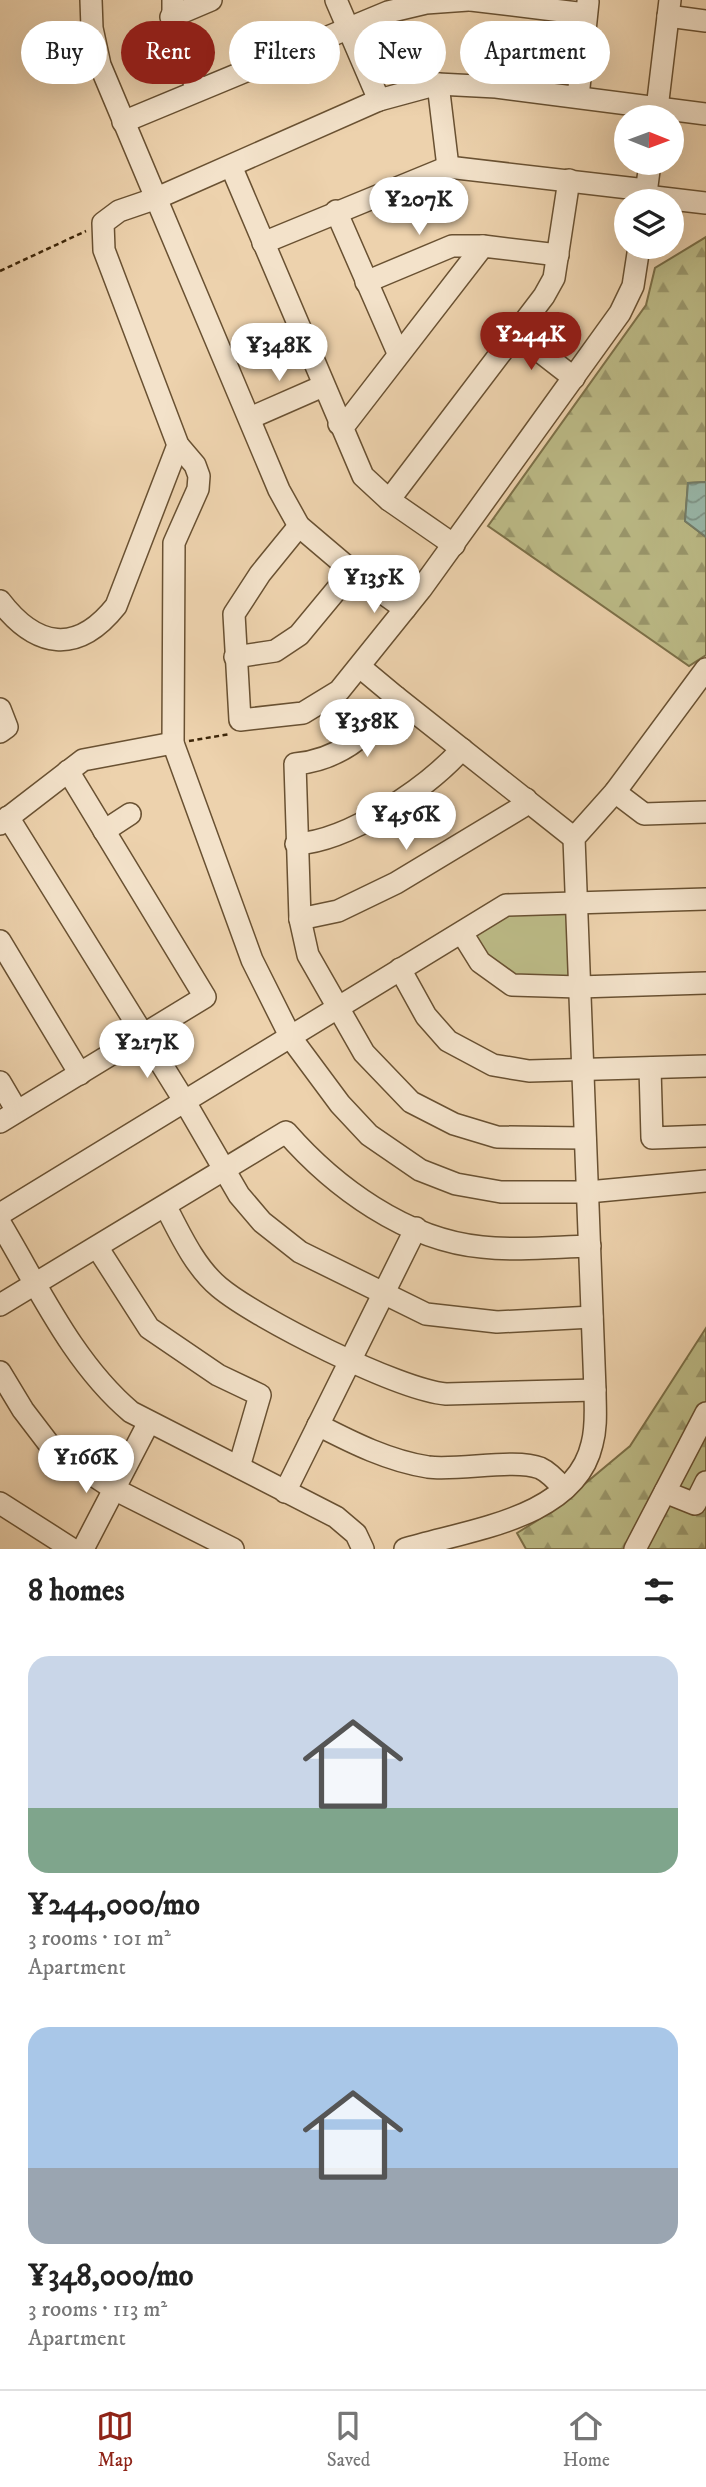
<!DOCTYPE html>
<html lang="en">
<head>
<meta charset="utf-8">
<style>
  :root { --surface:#fff; --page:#f6f6f6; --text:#222; --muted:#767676; --line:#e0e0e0; --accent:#8f2418 }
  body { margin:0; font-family:"IM FELL DW Pica",serif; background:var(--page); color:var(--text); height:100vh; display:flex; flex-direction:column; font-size:26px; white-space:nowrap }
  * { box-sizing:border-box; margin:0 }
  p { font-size:23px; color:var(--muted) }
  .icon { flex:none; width:38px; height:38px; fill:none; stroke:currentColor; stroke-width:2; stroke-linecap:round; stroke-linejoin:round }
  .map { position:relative; height:1549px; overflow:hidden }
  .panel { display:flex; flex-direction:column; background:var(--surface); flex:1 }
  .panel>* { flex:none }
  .hud { position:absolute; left:21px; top:21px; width:665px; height:63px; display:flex; gap:14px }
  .needle { width:46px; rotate:91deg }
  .fabs { position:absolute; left:614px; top:105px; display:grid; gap:14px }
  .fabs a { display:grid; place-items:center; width:70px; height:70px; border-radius:50%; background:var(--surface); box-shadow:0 7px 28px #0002; font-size:35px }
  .price { position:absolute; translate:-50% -60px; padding:0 16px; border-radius:24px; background:#fff; color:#222; font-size:23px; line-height:46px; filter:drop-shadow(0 2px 4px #0008) }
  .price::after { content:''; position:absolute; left:50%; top:42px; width:21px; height:16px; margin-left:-10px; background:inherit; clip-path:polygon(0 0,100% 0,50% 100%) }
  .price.selected { background:var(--accent); color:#fff }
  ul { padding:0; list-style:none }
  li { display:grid; align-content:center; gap:14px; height:371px; padding:0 28px }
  li span { display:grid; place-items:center; height:217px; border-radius:21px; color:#555 }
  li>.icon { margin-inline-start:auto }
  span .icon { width:126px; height:126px; fill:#fffc; stroke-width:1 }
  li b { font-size:30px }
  h2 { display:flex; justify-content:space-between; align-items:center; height:84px; padding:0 28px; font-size:30px }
  .pill { padding:0 24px; border-radius:32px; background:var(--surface); box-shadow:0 7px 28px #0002; font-size:24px; line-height:63px }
  .pill.selected { background:var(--accent); color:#fff }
  .tabs { display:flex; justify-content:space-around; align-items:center; height:98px; border-top:2px solid var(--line); background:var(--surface); font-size:19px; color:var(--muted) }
  .tabs a { display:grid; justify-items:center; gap:4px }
  .tabs .selected { color:var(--accent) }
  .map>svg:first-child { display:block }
  .forest { fill:url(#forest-firs); stroke:#7c7048; stroke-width:2 }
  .green { fill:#bcbb87; stroke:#7c7048; stroke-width:2 }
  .water { fill:url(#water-waves); stroke:#747e6a; stroke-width:2 }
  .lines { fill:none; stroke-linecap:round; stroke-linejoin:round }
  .minor-casing { stroke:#695132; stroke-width:24 }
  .path { stroke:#3d2609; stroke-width:2.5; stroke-dasharray:5 3.5; stroke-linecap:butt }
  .minor { stroke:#f3e2ca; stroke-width:21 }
</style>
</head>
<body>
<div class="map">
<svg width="706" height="1549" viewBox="0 0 706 1549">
  <defs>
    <pattern id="forest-firs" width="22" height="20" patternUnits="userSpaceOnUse" patternTransform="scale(1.75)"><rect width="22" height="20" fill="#bcbb87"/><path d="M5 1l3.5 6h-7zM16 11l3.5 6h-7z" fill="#9a986d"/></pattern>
    <pattern id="water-waves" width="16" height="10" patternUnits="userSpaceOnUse" patternTransform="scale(1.75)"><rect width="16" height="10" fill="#99b8aa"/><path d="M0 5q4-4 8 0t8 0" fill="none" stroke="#7e9589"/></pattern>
  </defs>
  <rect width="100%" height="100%" fill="#edd2ad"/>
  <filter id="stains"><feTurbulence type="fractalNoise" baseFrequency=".00286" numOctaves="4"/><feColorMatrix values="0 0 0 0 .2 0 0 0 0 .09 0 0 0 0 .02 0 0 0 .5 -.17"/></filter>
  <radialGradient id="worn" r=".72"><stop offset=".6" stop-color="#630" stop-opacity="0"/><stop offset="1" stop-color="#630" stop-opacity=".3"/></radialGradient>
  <!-- forest -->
  <g class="forest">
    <polygon points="706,237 706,482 688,483 685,521 706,537 706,655 689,666 488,526 646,305 655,268"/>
    <polygon points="706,1328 706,1549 526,1549 517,1533 551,1512 630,1446"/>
  </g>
  <!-- green -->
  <polygon class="green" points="572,910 575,980 525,981 483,954 473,932 504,914"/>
  <!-- water -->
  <polygon class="water" points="706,482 706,537 685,521 688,483"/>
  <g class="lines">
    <!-- minor casing -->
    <g class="minor-casing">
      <g id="minor">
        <polyline points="91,0 92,28 100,65 279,490 299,526 352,571 405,609"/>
        <polyline points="173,0 173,30 197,89"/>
        <polyline points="336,0 379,100"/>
        <polyline points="471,0 586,14"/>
        <polyline points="668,16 706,21"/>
        <polyline points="171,17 211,0"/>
        <polyline points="438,84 448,167"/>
        <polyline points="578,97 588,2"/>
        <polyline points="706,114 496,87 438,84 379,100 157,198 119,211 103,223 104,250 178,445 195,465 199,476 198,489 174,543 173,743 252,960 291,1038 340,1104 369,1135 420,1170 456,1184 501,1192 588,1192 706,1181"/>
        <polyline points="656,117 670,0"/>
        <polyline points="123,122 388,12 426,3 468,0"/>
        <polyline points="231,166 363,476 389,500 454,545"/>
        <polyline points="646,196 706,203"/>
        <polyline points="645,201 650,163"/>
        <polyline points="336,211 398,353"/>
        <polyline points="263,243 448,167 646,190"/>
        <polyline points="366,282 452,246 483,246"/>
        <polyline points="516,333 574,378"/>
        <polyline points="250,418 323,386"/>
        <polyline points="339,424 347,422 483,246 558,255"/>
        <polyline points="389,500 544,296 554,278 569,180"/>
        <polyline points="299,526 260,574 234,614 240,720 303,713 339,691 421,589 620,313 633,286 639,247"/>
        <path d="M 0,601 C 36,648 77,655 116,606 L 178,445"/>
        <polyline points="235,657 275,651 299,635 352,571"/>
        <polyline points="360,667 396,697"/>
        <polyline points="0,709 7,727 0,732"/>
        <polyline points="615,792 644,814 706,812"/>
        <polyline points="8,817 185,1102 239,1195 262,1222 300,1252 426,1314 497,1322 592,1317"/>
        <polyline points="0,824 83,760 173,743"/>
        <polyline points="104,831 130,814"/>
        <path d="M 574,838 L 396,697 C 372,733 340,760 295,764 L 300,919 L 308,955 L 364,1053 L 411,1102 L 454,1124 L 497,1137 L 585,1138"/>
        <path d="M 296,844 C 349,841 427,788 462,749"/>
        <polyline points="300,919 338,911 396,883 522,807 526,799"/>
        <polyline points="462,933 480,962 512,985 579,987 706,983"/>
        <polyline points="0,941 80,1074"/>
        <polyline points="400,969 426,1016 448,1041 493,1065 529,1071 706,1066"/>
        <polyline points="650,1068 652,1138 706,1136"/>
        <polyline points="0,1082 17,1111"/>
        <polyline points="0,1122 205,997 68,771"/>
        <path d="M 166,1207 C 180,1234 195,1267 219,1287 C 257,1319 399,1390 446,1394 L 595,1390"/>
        <polyline points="0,1214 506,905 706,899"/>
        <path d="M 0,1223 C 39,1288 73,1363 131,1412 L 336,1517 L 356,1534 L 363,1549"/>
        <polyline points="97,1247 149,1328 218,1375 260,1395 239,1467"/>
        <path d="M 0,1305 L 286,1132 C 334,1187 406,1240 482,1247 C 517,1251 554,1247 590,1246"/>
        <polyline points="0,1372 23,1410 52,1448 114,1489 233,1549"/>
        <path d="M 318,1425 C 353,1443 389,1461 428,1467 C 459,1471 516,1458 540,1468 C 549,1472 558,1482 564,1489"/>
        <polyline points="285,1492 416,1228"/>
        <polyline points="665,1492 695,1504 706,1482"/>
        <polyline points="0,1503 72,1549"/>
        <polyline points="83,1549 149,1422"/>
        <path d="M 405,1549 C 467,1530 575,1519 592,1444 C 597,1426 595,1408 595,1390 L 574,838 L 615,792 L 706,669"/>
        <polyline points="635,1549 706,1413"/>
      </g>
    </g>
    <!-- path -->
    <g class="path">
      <polyline points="0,271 86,231"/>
      <polyline points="189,741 230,734"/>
    </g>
    <!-- minor -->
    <use href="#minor" class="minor"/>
  </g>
  <rect width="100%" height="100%" filter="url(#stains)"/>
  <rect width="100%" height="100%" fill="url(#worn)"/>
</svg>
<div class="fabs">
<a><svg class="needle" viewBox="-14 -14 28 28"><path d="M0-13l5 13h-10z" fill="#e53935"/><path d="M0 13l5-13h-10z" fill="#767676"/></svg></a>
<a><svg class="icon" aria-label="layers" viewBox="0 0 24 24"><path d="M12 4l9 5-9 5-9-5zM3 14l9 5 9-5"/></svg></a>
</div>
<b class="price" style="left:419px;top:237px">¥207K</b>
<b class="price selected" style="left:531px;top:372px">¥244K</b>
<b class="price" style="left:279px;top:383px">¥348K</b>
<b class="price" style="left:374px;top:615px">¥135K</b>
<b class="price" style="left:367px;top:759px">¥358K</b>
<b class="price" style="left:406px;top:852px">¥456K</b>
<b class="price" style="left:147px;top:1080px">¥217K</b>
<b class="price" style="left:86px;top:1495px">¥166K</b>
<div class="hud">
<a class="pill">Buy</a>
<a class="pill selected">Rent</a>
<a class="pill">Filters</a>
<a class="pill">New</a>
<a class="pill">Apartment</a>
</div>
</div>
<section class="panel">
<h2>8 homes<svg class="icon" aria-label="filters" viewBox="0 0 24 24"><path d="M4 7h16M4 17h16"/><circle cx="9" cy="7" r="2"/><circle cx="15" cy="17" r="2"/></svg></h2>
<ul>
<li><span style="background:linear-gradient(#c9d6e8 70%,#7fa58c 0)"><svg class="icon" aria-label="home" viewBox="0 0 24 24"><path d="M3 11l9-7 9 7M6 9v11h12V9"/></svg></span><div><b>¥244,000/mo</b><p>3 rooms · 101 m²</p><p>Apartment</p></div></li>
<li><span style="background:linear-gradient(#a9c7e8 65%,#9aa5b1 0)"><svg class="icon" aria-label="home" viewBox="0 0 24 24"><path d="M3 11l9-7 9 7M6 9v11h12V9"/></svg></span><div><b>¥348,000/mo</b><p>3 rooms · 113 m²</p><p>Apartment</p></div></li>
</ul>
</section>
<nav class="tabs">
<a class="selected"><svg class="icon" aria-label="map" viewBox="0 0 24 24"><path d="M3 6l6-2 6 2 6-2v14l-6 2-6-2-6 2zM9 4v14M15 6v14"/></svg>Map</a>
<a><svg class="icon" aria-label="saved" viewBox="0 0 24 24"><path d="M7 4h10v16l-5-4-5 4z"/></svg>Saved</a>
<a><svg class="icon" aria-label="home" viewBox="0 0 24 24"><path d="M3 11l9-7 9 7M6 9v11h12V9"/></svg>Home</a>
</nav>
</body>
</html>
